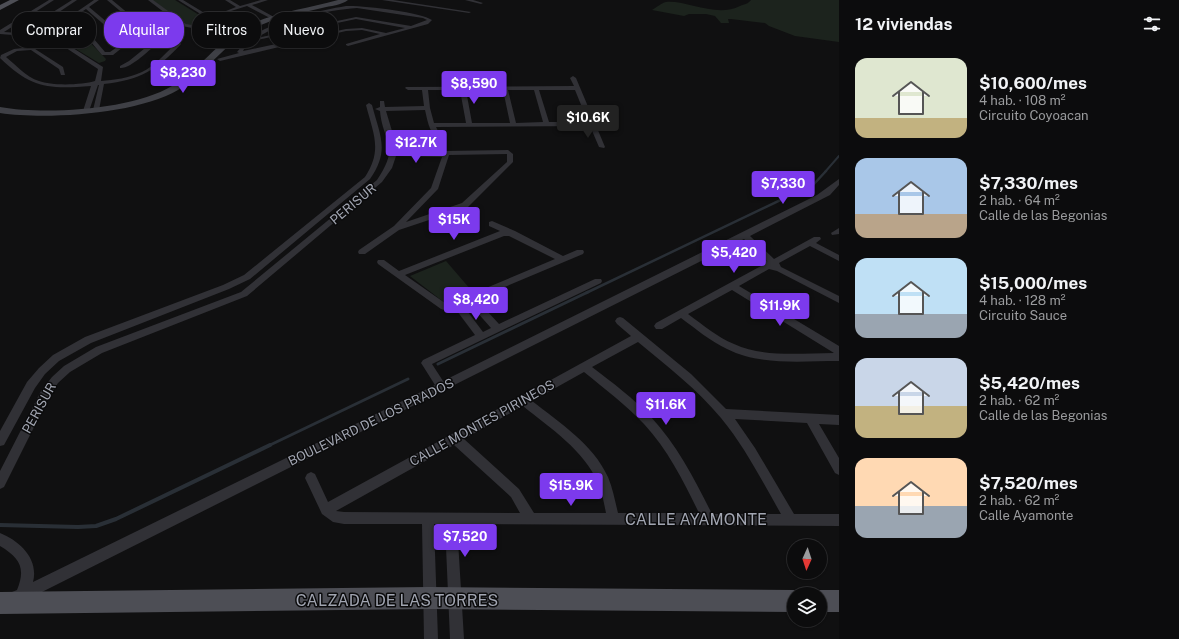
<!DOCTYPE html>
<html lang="es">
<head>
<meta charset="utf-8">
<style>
  :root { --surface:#0c0c0d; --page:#151516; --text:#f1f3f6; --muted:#9a9b9d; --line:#2c2c2e; --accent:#7c3aed }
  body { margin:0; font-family:"Public Sans",sans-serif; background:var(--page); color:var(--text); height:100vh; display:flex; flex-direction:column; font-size:15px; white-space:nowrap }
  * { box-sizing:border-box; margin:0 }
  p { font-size:13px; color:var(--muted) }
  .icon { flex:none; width:22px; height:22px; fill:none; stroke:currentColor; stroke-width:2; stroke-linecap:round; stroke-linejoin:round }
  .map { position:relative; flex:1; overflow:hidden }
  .side { display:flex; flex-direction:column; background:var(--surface); width:340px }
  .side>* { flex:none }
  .guide { position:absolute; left:12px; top:12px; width:380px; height:36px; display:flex; gap:8px }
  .needle { width:26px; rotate:183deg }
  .buttons { position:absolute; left:787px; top:539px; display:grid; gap:8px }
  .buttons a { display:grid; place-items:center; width:40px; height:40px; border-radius:50%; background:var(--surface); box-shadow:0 1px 3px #0004,0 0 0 1px var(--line); font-size:20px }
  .price { position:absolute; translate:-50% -34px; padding:0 9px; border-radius:4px; background:var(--accent); color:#fff; font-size:13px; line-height:26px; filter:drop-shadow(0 1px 2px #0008) }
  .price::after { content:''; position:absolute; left:50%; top:24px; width:12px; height:9px; margin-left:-6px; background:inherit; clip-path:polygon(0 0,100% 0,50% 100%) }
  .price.on { background:#222; color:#fff }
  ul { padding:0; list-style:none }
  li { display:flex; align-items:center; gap:12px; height:100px; padding:0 16px }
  li span { display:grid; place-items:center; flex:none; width:112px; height:80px; border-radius:12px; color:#555 }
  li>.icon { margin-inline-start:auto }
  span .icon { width:48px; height:48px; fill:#fffc; stroke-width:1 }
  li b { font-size:17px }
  h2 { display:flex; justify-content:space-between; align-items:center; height:48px; padding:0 16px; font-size:17px }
  .pill { padding:0 14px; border-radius:16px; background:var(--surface); box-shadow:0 1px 3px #0004,0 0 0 1px var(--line); font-size:14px; line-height:36px }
  .pill.on { background:var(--accent); color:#fff }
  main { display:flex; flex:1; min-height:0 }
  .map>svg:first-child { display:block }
  .green { fill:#1c231d }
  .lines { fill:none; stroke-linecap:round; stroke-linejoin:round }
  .stream-far3 { stroke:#292f36; stroke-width:2 }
  .stream-far2 { stroke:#292f36; stroke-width:2.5 }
  .stream-far1 { stroke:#292f36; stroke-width:3 }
  .stream { stroke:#292f36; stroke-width:4 }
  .street { fill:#313136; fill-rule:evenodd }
  .secondary { fill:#3f4046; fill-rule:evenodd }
  .primary { fill:#4d4e55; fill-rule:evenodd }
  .labels { text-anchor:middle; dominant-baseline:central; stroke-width:3; stroke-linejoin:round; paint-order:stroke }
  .street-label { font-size:13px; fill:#a1a5b1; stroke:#0b0b0c }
  .near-street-label { font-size:16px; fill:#a1a5b1; stroke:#0b0b0c }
</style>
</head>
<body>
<main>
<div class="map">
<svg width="839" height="639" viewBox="0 0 839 639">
  <rect width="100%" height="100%" fill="#101011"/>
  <!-- green -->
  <g class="green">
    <polygon points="152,0 175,0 204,18 191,25 187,25"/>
    <path d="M 751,0 L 839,0 L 839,42 L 795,36 L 769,26 L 765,23 L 731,19 L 728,19 L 729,23 L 721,23 L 715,16 L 706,14 L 689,14 L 684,16 L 652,10 C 656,8 661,3 666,2 C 687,0 716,18 740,6 C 745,4 748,4 751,0 Z"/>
    <polygon points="68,24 72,24 106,59 105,61 99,63 58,38 49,35"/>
    <polygon points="446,261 471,290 445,303 410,276"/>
  </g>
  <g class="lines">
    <!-- stream-far3 -->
    <polyline class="stream-far3" points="825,172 839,156"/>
    <!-- stream-far2 -->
    <polyline class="stream-far2" points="586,293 814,184 826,171"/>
    <!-- stream-far1 -->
    <g class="stream-far1">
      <polyline points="438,364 588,292"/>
      <polyline points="268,446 408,379"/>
    </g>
    <!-- stream -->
    <polyline class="stream" points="0,525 78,527 96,526 116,519 270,445"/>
    <!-- street -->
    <g class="street">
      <path d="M 49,0 L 54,0 L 4,32 L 20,33 L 72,0 L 77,0 L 26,34 L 43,35 L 94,0 L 99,0 L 89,7 L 127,39 L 128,43 L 113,55 L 102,55 L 84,34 L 68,22 L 48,35 L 54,36 L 103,67 L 101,81 C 114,80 129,78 142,72 C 155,66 165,53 176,44 L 159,42 C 150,49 131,69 120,68 L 120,66 L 129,61 L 155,40 L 107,0 L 112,0 L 159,39 L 178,41 L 181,44 C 157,70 140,80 104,84 L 99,110 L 96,112 L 93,110 L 99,85 L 98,85 L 89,111 L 84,112 L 83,111 L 91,86 C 49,89 32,89 0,58 L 1,55 L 14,49 L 32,47 L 63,67 L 65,75 L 61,75 L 59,69 L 31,50 L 17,51 L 6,57 C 16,65 26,77 39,81 C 52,86 82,85 95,81 L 98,69 L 51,38 L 0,34 L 0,30 ZM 86,9 L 123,41 L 123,43 L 110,52 L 105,52 L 88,32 L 71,19 Z"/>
      <polygon points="148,0 153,0 186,24 192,25 207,18 178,0 183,0 211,17 236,7 225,0 230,0 240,6 261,0 268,0 252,5 274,17 270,18 247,6 231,11 192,28 182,26"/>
      <polygon points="382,0 393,0 471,12 469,13"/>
      <polygon points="465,0 473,0 483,3 481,4"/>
      <path d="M 346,6 C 361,5 421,12 432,20 L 428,24 L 348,46 L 346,45 L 346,44 L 380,34 L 362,30 L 346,31 L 220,61 L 217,59 L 239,53 L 237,52 C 240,49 242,45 245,42 C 267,22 317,11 346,6 ZM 357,8 L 423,18 L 427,20 L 411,26 L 356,17 L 257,38 C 283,20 326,10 357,8 ZM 356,19 L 405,28 L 386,33 L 362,28 L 346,29 L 243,51 L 247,44 L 255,39 L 257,40 Z"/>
      <path d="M 573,76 L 576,78 L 605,147 L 604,148 L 599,147 L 590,126 L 436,127 L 440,135 L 437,137 C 429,133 427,118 425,110 L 386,111 L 395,141 L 396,152 L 439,153 L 446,151 L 508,150 L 513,154 L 513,162 L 468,207 L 399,230 L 365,254 L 359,254 L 358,252 L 359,250 L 394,226 L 431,188 L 442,157 L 396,156 L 392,168 L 382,182 L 247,296 L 102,353 L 70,372 L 58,383 L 49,397 L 4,487 L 0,489 L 0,471 L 41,391 L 52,377 L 64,366 L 96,347 L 241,292 L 377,180 C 401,144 383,144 380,111 L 375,109 L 380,107 L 380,101 L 384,101 L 385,107 L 424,106 L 422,90 L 408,90 L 405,88 L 406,87 L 574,86 L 570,78 ZM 428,90 L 460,90 L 466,123 L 434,123 L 430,108 ZM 466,90 L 503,90 L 510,123 L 472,123 ZM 508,90 L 534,90 L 543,122 L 516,123 ZM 539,90 L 575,90 L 588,122 L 549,122 ZM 507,154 L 507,162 L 462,203 L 406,222 L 438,189 L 449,155 Z"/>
      <path d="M 369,103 L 372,105 C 380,136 390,150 370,179 L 250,279 L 229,289 L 91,343 L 59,361 L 45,374 L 35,388 L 4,445 L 0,446 L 0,431 L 27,382 L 39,368 L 53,355 L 85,337 L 223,285 L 244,275 L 365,177 C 383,150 373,133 366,105 Z"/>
      <path d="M 839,179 L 839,185 L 830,195 L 750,236 L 774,259 L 814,237 L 820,237 L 821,239 L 816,243 L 839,255 L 839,261 L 810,246 L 779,263 L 781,267 L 839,296 L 839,303 L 777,271 L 769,269 L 739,286 L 839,346 L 839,361 C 802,361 761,366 727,349 C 710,341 696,329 681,318 L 662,329 L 656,329 L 654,326 L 656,323 L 761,266 L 735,244 L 22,602 L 17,604 L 12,602 L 10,597 L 12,592 L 17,590 C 26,568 20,558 0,546 L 0,533 C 20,541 39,559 33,582 L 435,385 L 423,366 L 421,363 L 423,360 L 475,335 L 454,307 L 444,310 L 441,309 L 378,264 L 377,262 L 378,260 L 384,260 L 399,271 L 500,231 L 489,226 L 489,222 L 492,221 L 515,231 L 563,256 L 577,250 L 583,250 L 584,252 L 583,254 L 476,299 L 499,324 L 595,279 L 601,279 L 602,281 L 601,283 L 432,364 L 443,381 L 817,195 ZM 504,236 L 509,236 L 555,259 L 467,296 L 445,303 L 405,275 ZM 744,239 L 768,262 L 742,240 ZM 732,290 L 834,353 C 802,353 764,358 734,344 C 717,337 703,325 688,314 ZM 468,302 L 491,328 L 483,332 L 462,304 Z"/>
      <polygon points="839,228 839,234 832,235 831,233"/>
      <path d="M 620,317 L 623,318 L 691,374 L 726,409 L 839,415 L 839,425 L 819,424 L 839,458 L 839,475 L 835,473 L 807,423 L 735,419 L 755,448 L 794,514 L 839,514 L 839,526 L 457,524 L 464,639 L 450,639 L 445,524 L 434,524 L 438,639 L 424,639 L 422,524 L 344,524 L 333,522 L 322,514 L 305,478 L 307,474 L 311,472 L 315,474 L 328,502 L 631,336 L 617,324 L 615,321 L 617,318 ZM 638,342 C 667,366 697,389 721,418 C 745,447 762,481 781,514 L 712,514 C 695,480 677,445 651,417 C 633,398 613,383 592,367 ZM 584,372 C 605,389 626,405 644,424 C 668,450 684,482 699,513 L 618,513 C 615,501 613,489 608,477 C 593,444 560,423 532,401 ZM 523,406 C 550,428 584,450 598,483 C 602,492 604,503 606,513 L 534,513 L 519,489 L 464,439 ZM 454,445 L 511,497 L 520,513 L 344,512 L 336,511 Z"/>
    </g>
    <!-- secondary -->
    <path class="secondary" d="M 338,0 L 348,0 C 342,5 330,6 322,8 C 302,13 281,16 261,25 C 225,41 209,71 178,90 C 137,114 47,120 0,113 L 0,107 C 45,115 132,110 172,86 C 199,70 217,42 245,27 C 274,12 307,9 338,0 Z"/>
    <!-- primary -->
    <g class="primary">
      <polygon points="10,0 19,0 0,10 0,5"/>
      <polygon points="429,587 794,590 802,594 794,594 794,612 429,609 0,614 0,592"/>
      <polygon points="820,590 839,590 839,612 820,612 820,594 812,594"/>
    </g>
  </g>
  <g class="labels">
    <!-- street labels -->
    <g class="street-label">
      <text transform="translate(353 204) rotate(-40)">PERISUR</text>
      <text transform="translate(39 408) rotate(-61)">PERISUR</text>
      <text transform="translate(371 422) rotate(-26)">BOULEVARD DE LOS PRADOS</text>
      <text transform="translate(482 423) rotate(-29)">CALLE MONTES PIRINEOS</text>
    </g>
    <!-- near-street labels -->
    <g class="near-street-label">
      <text x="696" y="519">CALLE AYAMONTE</text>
      <text x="397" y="600">CALZADA DE LAS TORRES</text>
    </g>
  </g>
</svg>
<div class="buttons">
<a><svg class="needle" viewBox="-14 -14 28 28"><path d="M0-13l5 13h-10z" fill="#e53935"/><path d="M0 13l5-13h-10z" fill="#9a9b9d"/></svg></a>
<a><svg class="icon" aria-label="layers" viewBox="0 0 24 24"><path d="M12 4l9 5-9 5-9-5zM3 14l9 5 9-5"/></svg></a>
</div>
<b class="price" style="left:183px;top:94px">$8,230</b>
<b class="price" style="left:474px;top:105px">$8,590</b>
<b class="price on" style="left:588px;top:139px">$10.6K</b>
<b class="price" style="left:416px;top:164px">$12.7K</b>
<b class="price" style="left:783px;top:205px">$7,330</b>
<b class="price" style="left:454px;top:241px">$15K</b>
<b class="price" style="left:734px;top:274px">$5,420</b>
<b class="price" style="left:476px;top:321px">$8,420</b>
<b class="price" style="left:780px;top:327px">$11.9K</b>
<b class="price" style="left:666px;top:426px">$11.6K</b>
<b class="price" style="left:571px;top:507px">$15.9K</b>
<b class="price" style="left:465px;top:558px">$7,520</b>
<div class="guide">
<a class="pill">Comprar</a>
<a class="pill on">Alquilar</a>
<a class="pill">Filtros</a>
<a class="pill">Nuevo</a>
</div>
</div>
<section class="side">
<h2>12 viviendas<svg class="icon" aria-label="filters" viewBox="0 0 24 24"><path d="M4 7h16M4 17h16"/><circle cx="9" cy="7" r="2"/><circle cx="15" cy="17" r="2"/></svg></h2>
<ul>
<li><span style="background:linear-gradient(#dfe7d0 75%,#c2b280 0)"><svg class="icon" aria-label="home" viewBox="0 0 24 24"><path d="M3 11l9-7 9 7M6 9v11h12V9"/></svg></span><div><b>$10,600/mes</b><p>4 hab. · 108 m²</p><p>Circuito Coyoacan</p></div></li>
<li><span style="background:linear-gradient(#a9c7e8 70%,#b9a48a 0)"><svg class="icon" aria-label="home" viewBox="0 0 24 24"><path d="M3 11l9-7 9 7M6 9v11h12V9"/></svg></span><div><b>$7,330/mes</b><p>2 hab. · 64 m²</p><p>Calle de las Begonias</p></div></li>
<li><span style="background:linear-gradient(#bfe0f5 70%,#9aa5b1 0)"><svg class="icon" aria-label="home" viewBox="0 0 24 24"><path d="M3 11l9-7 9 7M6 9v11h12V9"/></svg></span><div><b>$15,000/mes</b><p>4 hab. · 128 m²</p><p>Circuito Sauce</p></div></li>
<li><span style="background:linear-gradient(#c9d6e8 60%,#c2b280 0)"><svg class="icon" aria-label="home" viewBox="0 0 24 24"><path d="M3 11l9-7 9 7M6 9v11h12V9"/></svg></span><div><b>$5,420/mes</b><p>2 hab. · 62 m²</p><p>Calle de las Begonias</p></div></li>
<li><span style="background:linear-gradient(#ffd9b3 60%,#9aa5b1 0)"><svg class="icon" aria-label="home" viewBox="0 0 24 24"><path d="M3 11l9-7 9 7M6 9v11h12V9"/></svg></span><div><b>$7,520/mes</b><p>2 hab. · 62 m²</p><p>Calle Ayamonte</p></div></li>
</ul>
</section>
</main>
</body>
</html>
